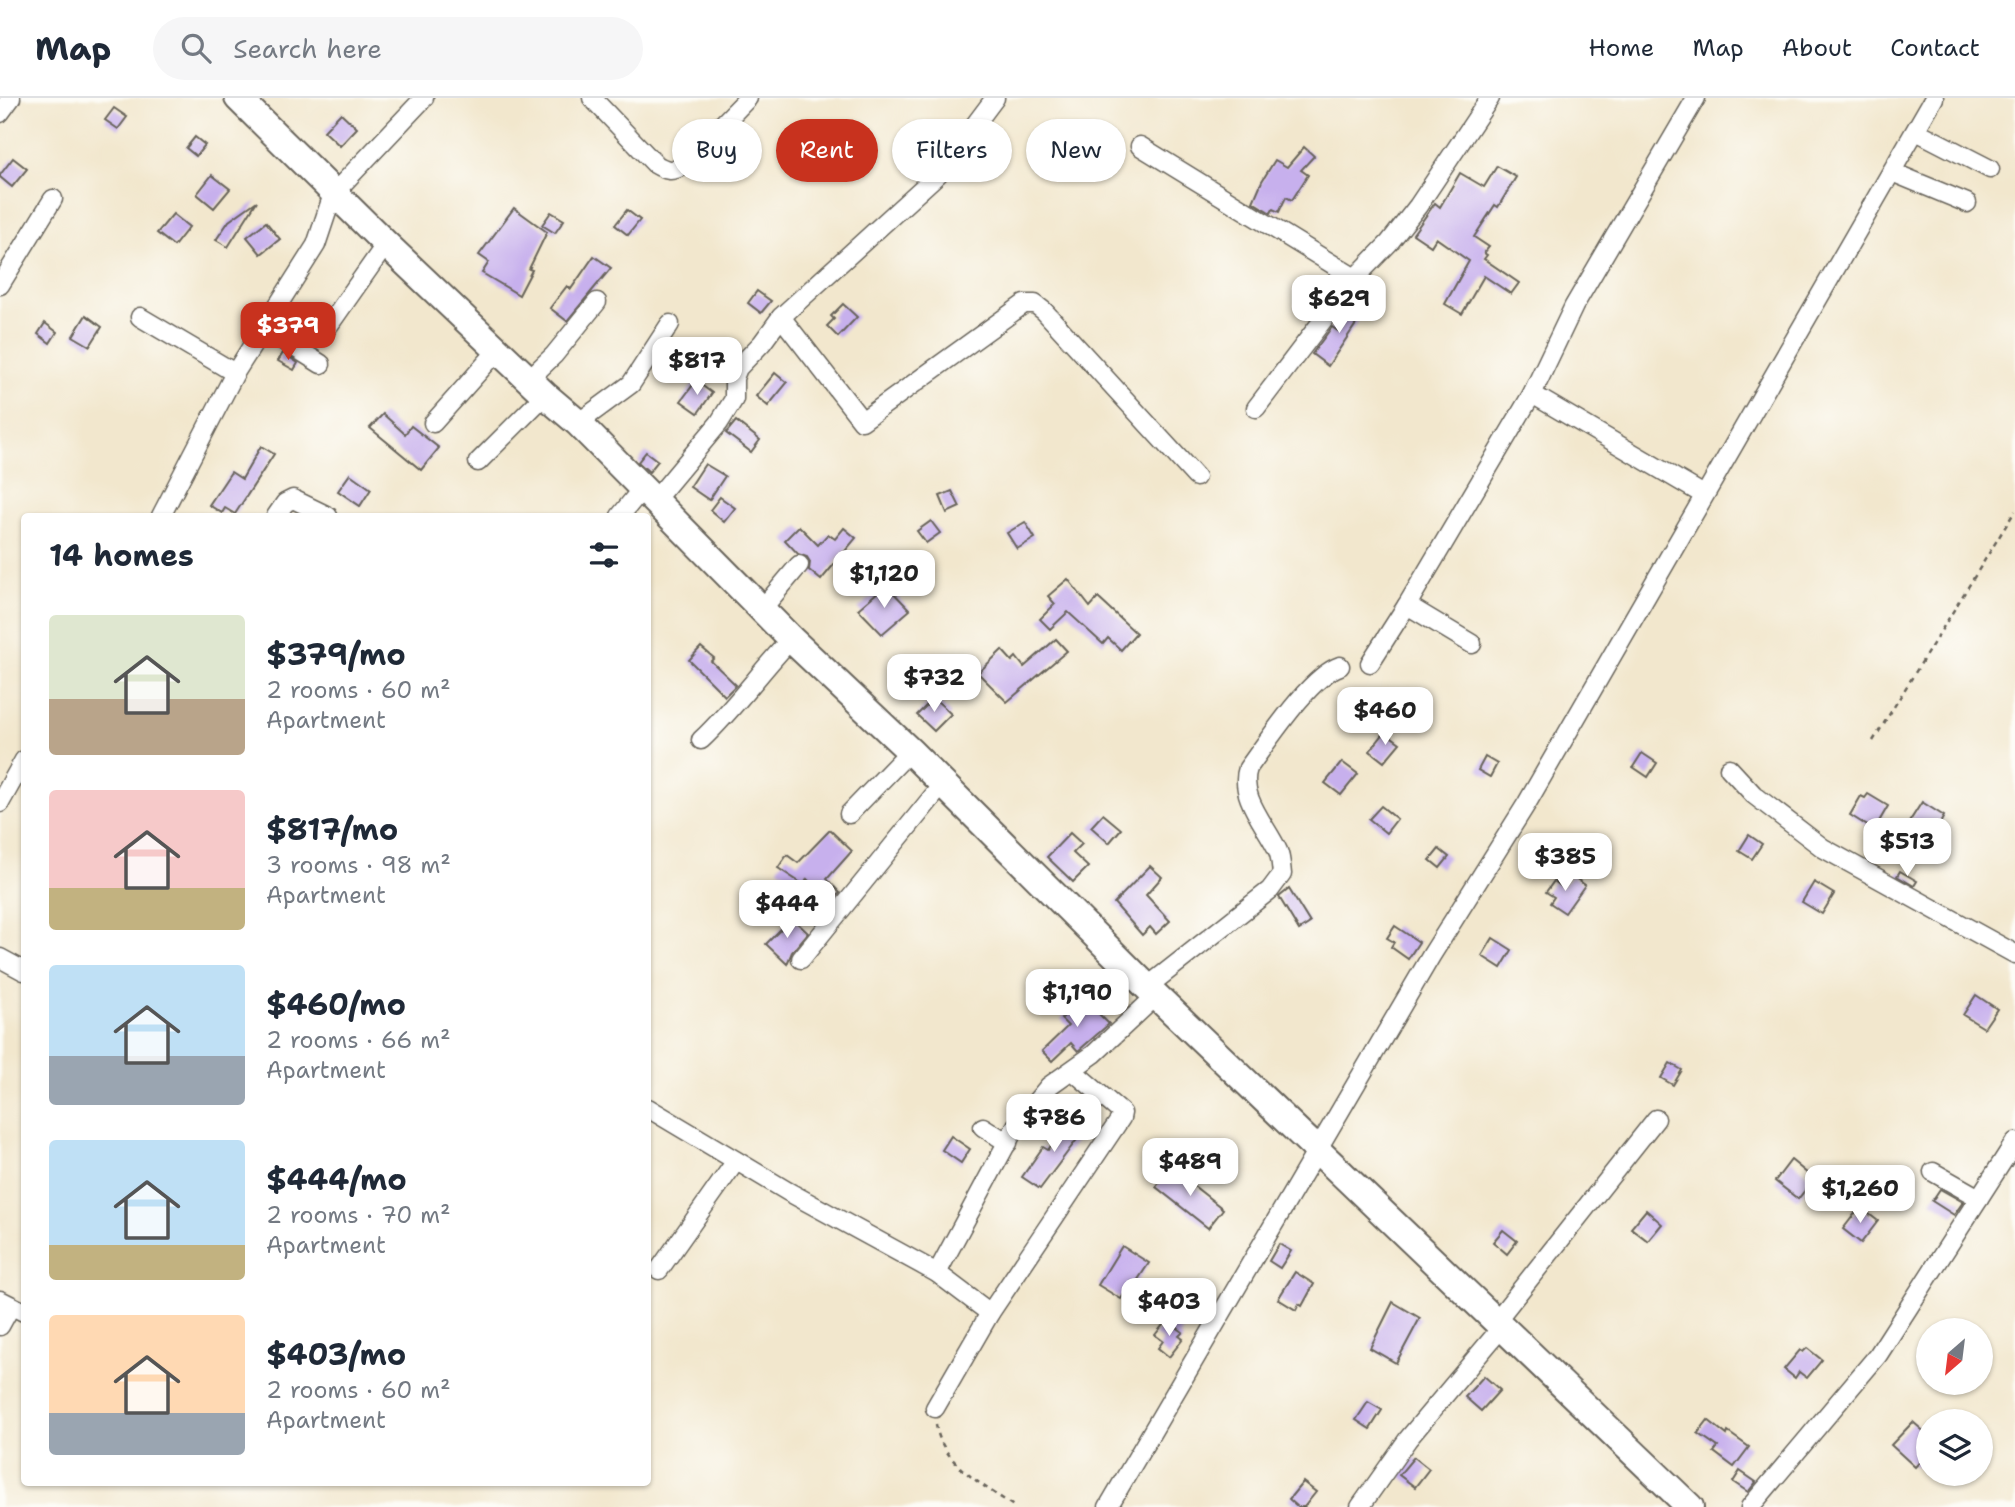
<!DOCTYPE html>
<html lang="en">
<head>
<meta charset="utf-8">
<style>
  :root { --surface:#fff; --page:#f6f6f7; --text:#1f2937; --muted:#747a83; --line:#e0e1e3; --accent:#c8321e }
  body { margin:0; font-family:"Shantell Sans",sans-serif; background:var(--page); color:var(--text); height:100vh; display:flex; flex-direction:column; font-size:26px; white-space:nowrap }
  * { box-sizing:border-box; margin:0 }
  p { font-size:23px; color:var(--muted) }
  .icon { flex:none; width:38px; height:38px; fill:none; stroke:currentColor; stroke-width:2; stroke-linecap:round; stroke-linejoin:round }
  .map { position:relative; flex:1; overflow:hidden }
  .drawer { position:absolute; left:21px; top:415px; width:630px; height:973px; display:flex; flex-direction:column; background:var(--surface); border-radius:7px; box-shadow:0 2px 5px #0004 }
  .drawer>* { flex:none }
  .guide { position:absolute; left:672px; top:21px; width:665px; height:63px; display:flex; gap:14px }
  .needle { width:46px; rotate:208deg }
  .fabs { position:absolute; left:1916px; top:1220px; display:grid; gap:14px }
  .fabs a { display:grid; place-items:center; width:77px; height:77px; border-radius:50%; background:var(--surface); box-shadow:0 2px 5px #0004; font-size:35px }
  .price { position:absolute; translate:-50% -60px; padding:0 16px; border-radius:14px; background:#fff; color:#222; font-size:23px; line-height:46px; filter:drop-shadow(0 2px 4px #0008) }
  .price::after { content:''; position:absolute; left:50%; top:42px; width:21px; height:16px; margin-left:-10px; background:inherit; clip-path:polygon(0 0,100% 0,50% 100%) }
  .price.active { background:var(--accent); color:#fff }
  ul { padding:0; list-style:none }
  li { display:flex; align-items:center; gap:21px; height:175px; padding:0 28px }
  li span { display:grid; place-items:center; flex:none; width:196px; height:140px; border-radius:7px; color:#555 }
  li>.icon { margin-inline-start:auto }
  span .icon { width:84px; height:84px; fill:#fffc; stroke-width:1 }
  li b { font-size:30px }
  h2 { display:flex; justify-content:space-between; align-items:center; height:84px; padding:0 28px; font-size:30px }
  .tag { padding:0 24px; border-radius:32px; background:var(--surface); box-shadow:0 2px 5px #0004; font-size:24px; line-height:63px }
  .tag.active { background:var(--accent); color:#fff }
  header { display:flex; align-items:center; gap:42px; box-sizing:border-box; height:98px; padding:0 35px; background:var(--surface); border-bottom:2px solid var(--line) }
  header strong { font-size:33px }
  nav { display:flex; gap:38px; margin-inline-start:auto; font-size:24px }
  .search { width:490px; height:63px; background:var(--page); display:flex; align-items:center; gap:18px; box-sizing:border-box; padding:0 24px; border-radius:38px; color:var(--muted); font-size:26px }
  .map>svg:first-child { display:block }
  .building { fill:#c7b0ed }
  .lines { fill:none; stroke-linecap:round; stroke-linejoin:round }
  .street-casing { stroke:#67635a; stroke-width:21 }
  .secondary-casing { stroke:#67635a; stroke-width:30 }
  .path { stroke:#67635a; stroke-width:2.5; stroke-dasharray:5 5; stroke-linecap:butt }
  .street { stroke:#fff; stroke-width:18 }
  .secondary { stroke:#fff; stroke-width:26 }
</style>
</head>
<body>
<header>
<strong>Map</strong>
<div class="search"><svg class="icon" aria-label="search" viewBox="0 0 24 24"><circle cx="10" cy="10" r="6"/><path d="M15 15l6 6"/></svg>Search here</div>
<nav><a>Home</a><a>Map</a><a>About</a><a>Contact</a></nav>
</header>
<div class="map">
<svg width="2015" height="1409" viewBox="0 0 2015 1409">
  <rect width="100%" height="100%" fill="#fdfcf7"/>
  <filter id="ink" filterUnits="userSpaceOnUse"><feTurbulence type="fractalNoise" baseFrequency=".0143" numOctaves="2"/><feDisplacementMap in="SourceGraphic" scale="14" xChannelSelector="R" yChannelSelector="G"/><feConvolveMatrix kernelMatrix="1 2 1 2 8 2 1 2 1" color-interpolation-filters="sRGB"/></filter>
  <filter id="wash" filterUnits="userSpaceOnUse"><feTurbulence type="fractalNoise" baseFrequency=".00686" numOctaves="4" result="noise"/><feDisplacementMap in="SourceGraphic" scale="28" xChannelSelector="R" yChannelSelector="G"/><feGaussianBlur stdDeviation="1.57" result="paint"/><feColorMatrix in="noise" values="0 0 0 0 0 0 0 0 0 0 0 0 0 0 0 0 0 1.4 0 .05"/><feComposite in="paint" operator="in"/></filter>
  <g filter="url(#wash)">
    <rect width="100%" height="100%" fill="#f2e7cd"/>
    <g id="blocks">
      <!-- building -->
      <g class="building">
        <polygon points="114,10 127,19 118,31 105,22"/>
        <polygon points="341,15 357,30 340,48 324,33"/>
        <polygon points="195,39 205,47 196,58 186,50"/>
        <polygon points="1304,49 1314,58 1301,72 1308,77 1292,102 1286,99 1279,114 1273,111 1271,115 1253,104 1262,83 1275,62 1287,69"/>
        <polygon points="13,60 27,71 12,89 0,79 0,77"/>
        <polygon points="1497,68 1516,79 1498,109 1495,107 1474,139 1489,149 1484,155 1487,157 1484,161 1519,185 1511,196 1484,178 1462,216 1445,206 1469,163 1436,140 1431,148 1413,136 1435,105 1440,109 1460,75 1484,89"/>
        <polygon points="212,77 230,91 214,110 197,96"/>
        <polygon points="257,103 228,149 216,142 229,123"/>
        <polygon points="514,110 547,134 529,171 532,172 519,197 482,175 489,164 479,157"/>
        <polygon points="627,112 640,122 628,137 615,127"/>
        <polygon points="551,114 564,122 555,135 542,127"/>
        <polygon points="173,116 189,129 174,148 157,135"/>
        <polygon points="266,124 280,141 261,156 247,139"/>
        <polygon points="594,158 611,170 567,223 550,210 567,188 571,191"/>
        <polygon points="757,193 771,203 761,215 748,205"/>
        <polygon points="1357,201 1368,208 1328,268 1312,256 1332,229 1338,233"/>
        <polygon points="843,206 857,219 838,239 827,228 834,221 831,218"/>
        <polygon points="86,217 102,229 90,248 73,238"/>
        <polygon points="45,225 57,234 50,245 38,236"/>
        <polygon points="283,255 298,265 294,272 278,263"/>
        <polygon points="775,275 787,285 768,308 756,298"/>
        <polygon points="696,283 712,295 698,315 681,303"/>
        <polygon points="383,316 405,336 411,328 439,350 421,372 370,330"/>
        <polygon points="736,323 760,342 751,354 726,335"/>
        <polygon points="261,348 274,356 235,416 225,410 222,415 209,407 231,374 242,381"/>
        <polygon points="646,354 658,363 649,374 638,364"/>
        <polygon points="705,366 725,378 709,402 690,389"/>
        <polygon points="350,376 371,391 360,408 338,393"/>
        <polygon points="952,393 960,409 947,415 940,398"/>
        <polygon points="720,399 735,410 724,424 710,412"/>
        <polygon points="931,423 940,435 926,445 917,433"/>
        <polygon points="1025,424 1035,440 1017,451 1007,435"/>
        <polygon points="799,428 818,447 828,436 835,441 844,430 856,440 821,482 809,472 810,464 807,459 798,456 785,442"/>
        <polygon points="1068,481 1090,509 1098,500 1136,535 1121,552 1108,540 1103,546 1068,514 1050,531 1040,521 1055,506 1048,498"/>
        <polygon points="886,487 910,512 882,536 858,511"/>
        <polygon points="1056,541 1067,553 1007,604 978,575 1002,552 1012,563 1016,559 1024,569"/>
        <polygon points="701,549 714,560 711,563 736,587 725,598 689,562"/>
        <polygon points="934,600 951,616 934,633 917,617"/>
        <polygon points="1385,634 1400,645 1384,664 1370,653"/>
        <polygon points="1642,655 1657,665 1648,679 1633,669"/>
        <polygon points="1485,659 1497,666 1490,679 1478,672"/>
        <polygon points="1342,664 1358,676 1341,697 1325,685"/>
        <polygon points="1868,696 1888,708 1874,732 1850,717 1861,698 1865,700"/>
        <polygon points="1922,704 1944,718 1938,729 1947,734 1940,746 1908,726"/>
        <polygon points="1381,708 1397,721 1386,735 1369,721"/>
        <polygon points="1103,716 1121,731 1109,745 1091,729"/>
        <polygon points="830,732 852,753 827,781 840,795 829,805 807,781 804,787 778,770 787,757 798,765"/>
        <polygon points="1070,735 1082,746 1073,755 1088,769 1073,784 1047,759"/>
        <polygon points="1749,737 1762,746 1752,761 1739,753"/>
        <polygon points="1439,751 1449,759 1440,770 1430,762"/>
        <polygon points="1150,768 1162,779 1146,797 1170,823 1156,836 1150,829 1142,837 1114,805"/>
        <polygon points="1900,773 1917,783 1914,788 1897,778"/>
        <polygon points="1571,777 1585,787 1565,815 1550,805 1554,799 1546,794 1554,783 1562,789"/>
        <polygon points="1814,784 1834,796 1822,816 1802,804"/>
        <polygon points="1289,791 1310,825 1299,832 1279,799"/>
        <polygon points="792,820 808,835 792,854 787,866 766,846"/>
        <polygon points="1395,828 1419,844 1408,861 1391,849 1394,844 1387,840"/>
        <polygon points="1493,840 1512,852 1501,870 1482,858"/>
        <polygon points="1976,897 1997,911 1984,930 1963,917"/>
        <polygon points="1082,899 1109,926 1078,953 1071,945 1052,963 1042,953 1068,928 1061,921"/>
        <polygon points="1670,965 1682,972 1673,987 1661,980"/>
        <polygon points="1072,1018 1087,1028 1040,1091 1022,1079 1043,1049 1048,1052"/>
        <polygon points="951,1038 970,1051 961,1065 942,1052"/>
        <polygon points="1791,1062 1814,1081 1798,1101 1775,1083"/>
        <polygon points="1171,1070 1223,1111 1208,1130 1156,1089"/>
        <polygon points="1940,1091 1963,1104 1954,1117 1932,1103"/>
        <polygon points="1860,1109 1878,1123 1861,1145 1843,1131"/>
        <polygon points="1646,1112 1662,1126 1648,1143 1631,1130"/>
        <polygon points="1503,1132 1517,1143 1507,1156 1493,1144"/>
        <polygon points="1279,1146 1291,1153 1280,1170 1269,1163"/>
        <polygon points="1122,1148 1149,1165 1135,1186 1132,1184 1121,1201 1098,1187"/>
        <polygon points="1295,1174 1314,1186 1302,1208 1299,1206 1296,1212 1278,1201"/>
        <polygon points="1393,1204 1420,1220 1396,1265 1370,1250"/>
        <polygon points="1167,1222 1183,1234 1179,1238 1183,1241 1169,1259 1158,1250 1163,1243 1155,1237"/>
        <polygon points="1807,1250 1822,1262 1807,1280 1799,1274 1795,1280 1784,1271 1800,1252 1803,1254"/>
        <polygon points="1484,1278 1500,1292 1481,1313 1465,1299"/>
        <polygon points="1368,1304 1382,1312 1370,1331 1356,1322"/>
        <polygon points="1708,1322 1727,1337 1728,1334 1749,1349 1734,1369 1714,1354 1718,1349 1698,1335"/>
        <polygon points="1913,1324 1928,1337 1928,1355 1915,1369 1891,1347"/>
        <polygon points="1414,1359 1429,1371 1415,1389 1399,1377"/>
        <polygon points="1740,1373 1756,1384 1748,1394 1733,1384"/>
        <polygon points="1303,1384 1316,1394 1304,1409 1298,1409 1289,1401"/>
      </g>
    </g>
  </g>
  <g filter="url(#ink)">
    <use href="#blocks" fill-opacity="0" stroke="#67635a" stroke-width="2"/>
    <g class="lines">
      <!-- street casing -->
      <g class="street-casing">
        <g id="street">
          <path d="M 592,0 L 655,66 C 665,72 672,75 682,68 L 748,0"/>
          <polyline points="0,15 11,0"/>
          <polyline points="1916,33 1990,71"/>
          <polyline points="1140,48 1355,180"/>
          <polyline points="1892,74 1967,105"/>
          <polyline points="0,187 53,101"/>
          <polyline points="140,219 235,275"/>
          <polyline points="781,219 862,323 1024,206 1035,206 1044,213 1196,379"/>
          <polyline points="262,229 321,266"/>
          <polyline points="327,230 386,146"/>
          <polyline points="529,281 554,257 597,204"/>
          <polyline points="1532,296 1704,397"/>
          <polyline points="1256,310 1355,180 1389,145 1418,108 1490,0"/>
          <polyline points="433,325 498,252"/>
          <polyline points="578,325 631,286 670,226"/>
          <polyline points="478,364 545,297"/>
          <polyline points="654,403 719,325 734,301 734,280 738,270 762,245 781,219 938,76 995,0"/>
          <polyline points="161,418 235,275 316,147 333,96 424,0"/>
          <polyline points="276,418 285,405 293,401 328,418"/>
          <polyline points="620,418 641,392"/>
          <polyline points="1407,507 1532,296 1574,208 1696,0"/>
          <polyline points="762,511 799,467"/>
          <polyline points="1370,565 1407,507 1472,546"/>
          <path d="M 701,642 C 734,611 760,574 791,541"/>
          <polyline points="1729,670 1754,697 1823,750 2015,856"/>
          <polyline points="0,705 24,662"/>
          <polyline points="849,716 910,653"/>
          <polyline points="0,860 24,873"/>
          <polyline points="801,861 942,687"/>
          <path d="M 1147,889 L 1270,792 L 1282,776 C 1281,768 1281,760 1278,753 C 1267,728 1238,699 1248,670 C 1268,643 1310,578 1340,568"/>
          <polyline points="648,1010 787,1093 937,1175 990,1215"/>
          <polyline points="983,1029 1008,1045"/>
          <polyline points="1933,1074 1979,1100"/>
          <polyline points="659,1172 736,1063"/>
          <polyline points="937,1175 1016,1028 1049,988 1094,956 1156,898"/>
          <polyline points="0,1202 24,1214"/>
          <polyline points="1496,1223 1656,1021"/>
          <polyline points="0,1228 11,1208"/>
          <polyline points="935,1310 990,1215 1121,1020 1122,1015 1073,973"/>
          <polyline points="1108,1409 1431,858 1527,705 1934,0"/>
          <polyline points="1360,1409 1408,1341 1502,1229"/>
          <polyline points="1750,1409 1878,1257 2015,1044"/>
        </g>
      </g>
      <!-- secondary casing -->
      <g class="secondary-casing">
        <polyline id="secondary" points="238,0 386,146 545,297 578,325 791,541 910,653 1147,889 1690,1409"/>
      </g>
      <!-- path -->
      <g class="path">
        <polyline points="1873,643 2015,413"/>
        <path d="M 936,1326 C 941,1366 985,1388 1015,1409"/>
      </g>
      <!-- street -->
      <use href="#street" class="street"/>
      <!-- secondary -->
      <use href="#secondary" class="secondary"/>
    </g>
  </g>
</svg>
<div class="fabs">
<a><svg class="needle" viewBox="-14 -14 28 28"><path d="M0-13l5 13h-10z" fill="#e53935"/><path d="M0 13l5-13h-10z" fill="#747a83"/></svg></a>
<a><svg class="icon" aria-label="layers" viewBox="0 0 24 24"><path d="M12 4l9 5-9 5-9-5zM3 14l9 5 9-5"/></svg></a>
</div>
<b class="price" style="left:1339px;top:237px">$629</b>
<b class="price active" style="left:288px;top:264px">$379</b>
<b class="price" style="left:697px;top:299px">$817</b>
<b class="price" style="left:884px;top:512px">$1,120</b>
<b class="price" style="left:934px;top:616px">$732</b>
<b class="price" style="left:1385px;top:649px">$460</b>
<b class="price" style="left:1907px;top:780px">$513</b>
<b class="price" style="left:1565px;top:795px">$385</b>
<b class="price" style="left:787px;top:842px">$444</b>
<b class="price" style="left:1077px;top:931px">$1,190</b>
<b class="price" style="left:1054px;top:1056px">$786</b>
<b class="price" style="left:1190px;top:1100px">$489</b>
<b class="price" style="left:1860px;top:1127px">$1,260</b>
<b class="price" style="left:1169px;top:1240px">$403</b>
<div class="guide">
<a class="tag">Buy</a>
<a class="tag active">Rent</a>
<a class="tag">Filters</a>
<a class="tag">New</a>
</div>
<section class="drawer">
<h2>14 homes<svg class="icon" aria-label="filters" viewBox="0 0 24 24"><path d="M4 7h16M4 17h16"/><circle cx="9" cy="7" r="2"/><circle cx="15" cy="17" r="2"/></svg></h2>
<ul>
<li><span style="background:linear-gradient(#dfe7d0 60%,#b9a48a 0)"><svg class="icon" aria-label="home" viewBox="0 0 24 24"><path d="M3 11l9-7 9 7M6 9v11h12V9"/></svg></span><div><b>$379/mo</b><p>2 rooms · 60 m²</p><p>Apartment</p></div></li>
<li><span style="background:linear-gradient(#f6c9c9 70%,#c2b280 0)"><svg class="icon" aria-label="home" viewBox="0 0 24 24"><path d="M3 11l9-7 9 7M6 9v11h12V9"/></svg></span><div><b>$817/mo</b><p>3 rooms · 98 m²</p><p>Apartment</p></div></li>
<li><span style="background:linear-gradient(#bfe0f5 65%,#9aa5b1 0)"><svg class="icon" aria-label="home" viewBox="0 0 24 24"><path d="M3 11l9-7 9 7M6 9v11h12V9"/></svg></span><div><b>$460/mo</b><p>2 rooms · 66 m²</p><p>Apartment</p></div></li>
<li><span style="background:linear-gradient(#bfe0f5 75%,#c2b280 0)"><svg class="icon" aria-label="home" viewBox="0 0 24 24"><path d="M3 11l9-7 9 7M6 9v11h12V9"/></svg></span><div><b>$444/mo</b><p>2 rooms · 70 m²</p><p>Apartment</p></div></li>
<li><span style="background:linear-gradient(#ffd9b3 70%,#9aa5b1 0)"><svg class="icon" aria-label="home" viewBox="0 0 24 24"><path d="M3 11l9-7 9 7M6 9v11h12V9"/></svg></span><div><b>$403/mo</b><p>2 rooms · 60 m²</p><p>Apartment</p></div></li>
</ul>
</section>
</div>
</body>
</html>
